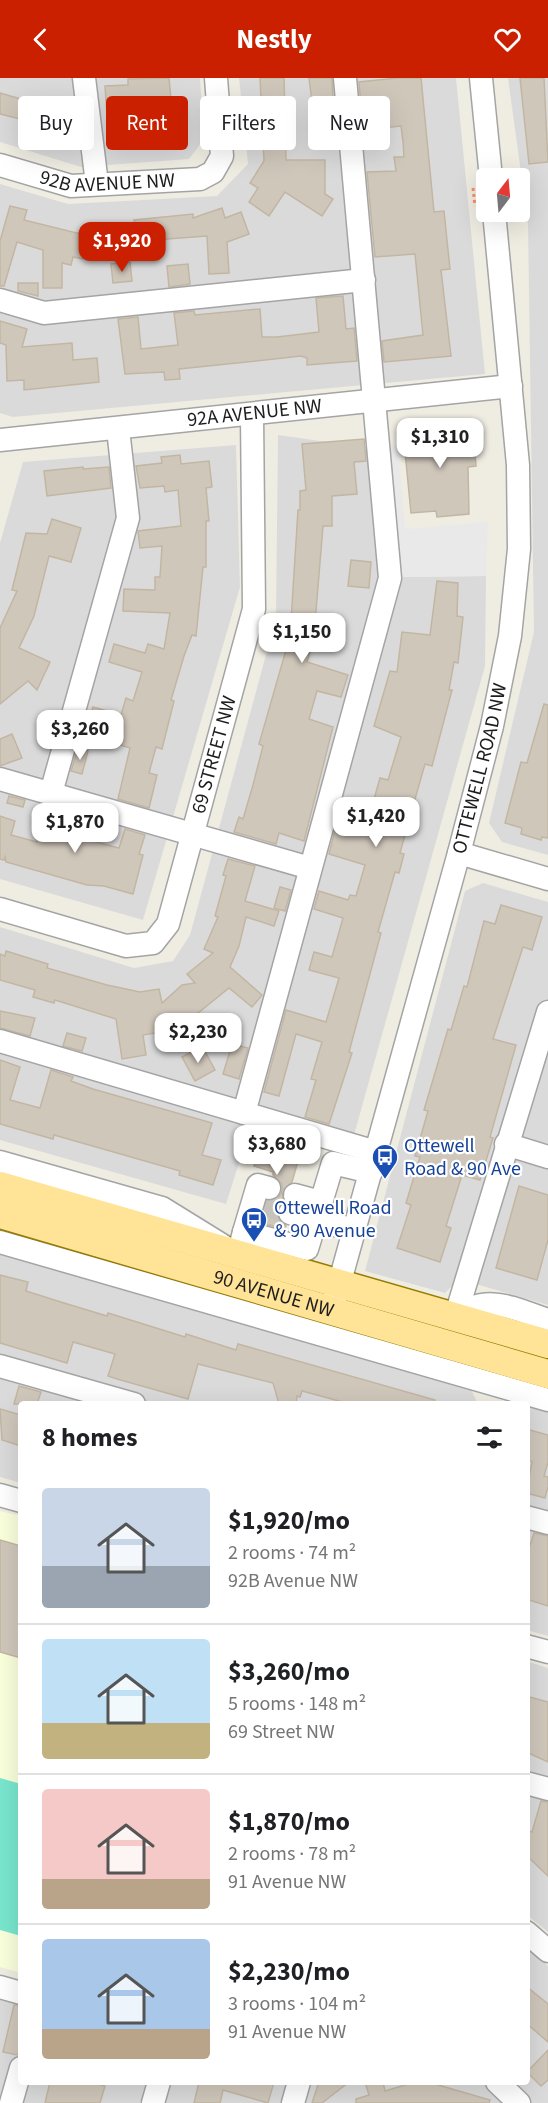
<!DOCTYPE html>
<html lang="en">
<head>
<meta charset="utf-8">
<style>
  :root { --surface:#fff; --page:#f6f6f6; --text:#202124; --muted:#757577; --line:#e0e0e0; --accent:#ca2000 }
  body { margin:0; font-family:"Source Sans 3",sans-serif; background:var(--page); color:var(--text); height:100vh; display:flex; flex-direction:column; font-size:22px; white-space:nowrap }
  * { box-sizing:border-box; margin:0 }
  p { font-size:20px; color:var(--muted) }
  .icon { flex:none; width:33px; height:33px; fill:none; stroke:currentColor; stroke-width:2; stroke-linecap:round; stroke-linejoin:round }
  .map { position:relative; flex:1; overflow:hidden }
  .drawer { position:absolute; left:18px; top:1323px; width:512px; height:684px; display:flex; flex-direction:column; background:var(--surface); border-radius:6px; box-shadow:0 6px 24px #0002 }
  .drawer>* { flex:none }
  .banner { position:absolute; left:18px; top:18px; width:513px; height:54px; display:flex; gap:12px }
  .needle { width:39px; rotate:16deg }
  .tools { position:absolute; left:476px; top:90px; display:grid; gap:12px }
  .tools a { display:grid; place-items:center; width:54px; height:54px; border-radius:6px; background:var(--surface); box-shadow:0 6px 24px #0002; font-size:30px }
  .price { position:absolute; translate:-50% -51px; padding:0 14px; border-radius:12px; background:#fff; color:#222; font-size:20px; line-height:39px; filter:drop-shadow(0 2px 3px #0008) }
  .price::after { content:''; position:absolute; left:50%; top:36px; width:18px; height:14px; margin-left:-9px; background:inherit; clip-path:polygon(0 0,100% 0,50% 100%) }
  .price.selected { background:var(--accent); color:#fff }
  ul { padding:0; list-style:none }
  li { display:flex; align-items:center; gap:18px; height:150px; padding:0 24px }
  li+li { border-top:2px solid var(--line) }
  li span { display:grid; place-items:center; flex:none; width:168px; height:120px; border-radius:6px; color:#555 }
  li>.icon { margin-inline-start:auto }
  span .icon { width:72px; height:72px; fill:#fffc; stroke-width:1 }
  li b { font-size:26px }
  h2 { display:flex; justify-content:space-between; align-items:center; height:72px; padding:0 24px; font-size:26px }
  .chip { padding:0 21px; border-radius:6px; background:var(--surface); box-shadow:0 6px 24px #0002; font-size:21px; line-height:54px }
  .chip.selected { background:var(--accent); color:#fff }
  header { display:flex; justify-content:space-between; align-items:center; height:78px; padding:0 24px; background:var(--accent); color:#fff; font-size:27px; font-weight:700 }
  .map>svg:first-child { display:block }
  .residential { fill:#dbdada }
  .education { fill:#f9ffdb }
  .pitch { fill:#79e6cd }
  .parking { fill:#e9e9e9 }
  .building { fill:#d0c7bb; stroke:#c2b6a3; stroke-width:1.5 }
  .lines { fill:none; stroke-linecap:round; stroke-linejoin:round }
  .minor-tunnel { stroke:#c5c3bb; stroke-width:22; stroke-dasharray:22 11; stroke-linecap:butt }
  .minor-casing { stroke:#a4a4a4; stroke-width:25 }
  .major-casing { stroke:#967c00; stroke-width:31 }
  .path { stroke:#ff8c63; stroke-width:3; stroke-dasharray:3 3; stroke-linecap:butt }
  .minor { stroke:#fff; stroke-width:22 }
  .major { stroke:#ffe397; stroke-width:28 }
  .labels { text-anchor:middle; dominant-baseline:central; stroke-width:4.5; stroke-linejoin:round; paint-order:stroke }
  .street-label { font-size:20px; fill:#1d1d1d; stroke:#fff }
  .transit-label { font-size:20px; fill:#164399; stroke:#fff; text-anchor:start }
</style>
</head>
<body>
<header><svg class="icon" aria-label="back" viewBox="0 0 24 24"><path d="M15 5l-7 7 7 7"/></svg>Nestly<svg class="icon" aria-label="heart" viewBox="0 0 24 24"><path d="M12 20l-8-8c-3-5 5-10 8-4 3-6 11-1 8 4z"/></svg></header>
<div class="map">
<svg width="548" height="2025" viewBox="0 0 548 2025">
  <rect width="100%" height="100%" fill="#efede2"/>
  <!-- residential -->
  <g class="residential">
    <polygon points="0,0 200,0 204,61 189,81 81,89 0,64"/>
    <polygon points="239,0 456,0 485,296 13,339 0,335 0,106 68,126 217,118 248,86"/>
    <polygon points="508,0 548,0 548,777 502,764 489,745 534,554 528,146"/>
    <polygon points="278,357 384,372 394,499 486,498 485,588 349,1075 251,1047 226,1126 0,1062 0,849 134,890 173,883 190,857 276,540"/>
    <polygon points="236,367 240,509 143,842 0,801 0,465 23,384"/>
    <polygon points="483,805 548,824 548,1227 459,1201 445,1215 365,1193 465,813"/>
    <polygon points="0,1170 468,1305 478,1326 21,1326 21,1405 0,1399"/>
    <polygon points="524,1321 548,1328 548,1558 527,1552 526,1326 515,1326"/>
    <polygon points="526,1583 548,1590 548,1854 527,1837"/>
    <polygon points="527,1868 548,1888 548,2025 165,2025 171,2004 526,2004"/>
    <polygon points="0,1915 21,1921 21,2004 146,2004 140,2025 0,2025"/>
  </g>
  <!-- education -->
  <polygon class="education" points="0,1433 21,1438 21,1895 0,1889"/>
  <!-- pitch -->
  <polygon class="pitch" points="0,1700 21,1706 21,1858 0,1852"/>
  <!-- parking -->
  <polygon class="parking" points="398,366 405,451 488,444 486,498 394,499 384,372"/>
  <!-- building -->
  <g class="building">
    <polygon points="169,0 173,43 165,43 165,63 133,64 132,51 108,53 105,8 128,7 128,1"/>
    <polygon points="260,0 284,0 286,82 325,82 325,116 333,121 322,138 285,114 269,138 249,124 258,110 250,105 264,83"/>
    <polygon points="309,0 332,0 333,21 312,24"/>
    <polygon points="397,0 421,0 434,134 444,133 450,191 441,192 451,278 384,284 382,263 423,257 415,176 375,179 367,94 396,93 394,79 404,79 403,64 401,48 363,52 359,4"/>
    <polygon points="520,0 544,0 548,84 529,86"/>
    <polygon points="0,15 38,26 38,23 74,28 72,54 0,36"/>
    <polygon points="10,128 27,132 24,142 89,158 83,181 73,179 71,187 62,185 62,210 43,210 43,172 17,164 4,208 0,208 0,163"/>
    <polygon points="222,130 225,140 241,134 249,156 227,164 229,195 209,196 207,158 154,162 155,177 120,182 117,153 135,152 134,142 193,136 193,140"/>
    <polygon points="130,184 132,203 113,205 111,186"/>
    <polygon points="188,186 190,206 169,209 167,188"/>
    <polygon points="18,205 38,205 38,218 18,213"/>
    <polygon points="343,218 346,251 354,250 357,283 307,287 307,280 301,278 237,285 179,291 180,301 165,302 164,294 125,296 118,241 138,239 141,271 178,267 174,235 194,233 195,237 260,231 262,259 277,259 319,254 316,220"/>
    <polygon points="0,243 27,251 22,269 72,265 73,282 97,280 99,304 24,312 24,302 7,303 6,267 0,265"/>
    <polygon points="472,345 476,388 468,389 469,436 437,439 436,433 411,435 403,353"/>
    <polygon points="364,361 366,383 354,384 357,416 332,418 332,448 323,448 315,545 341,549 338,563 314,560 307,584 348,597 341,619 317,613 309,641 333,649 304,763 279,755 276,766 234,754 239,739 243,741 253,707 263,668 259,666 294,544 291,543 298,432 300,432 300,413 306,412 302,366"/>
    <polygon points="180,377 181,386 209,383 212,409 206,410 209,443 206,443 206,489 203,489 196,558 192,557 184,578 171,622 174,623 162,671 156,669 149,695 157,697 149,730 118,721 130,670 85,656 93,629 121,637 126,620 133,623 142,594 109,584 114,566 145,575 148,566 164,571 170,535 123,533 124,511 155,512 155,499 160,499 162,468 140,470 138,453 181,448 178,412 165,414 164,408 140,410 136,388 162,385 161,379"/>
    <polygon points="83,389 83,391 109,389 111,410 47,418 44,393"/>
    <polygon points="52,441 81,450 71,484 49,478 34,538 19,570 50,584 37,612 28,603 0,626 0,550 17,513 12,512 26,455 47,456"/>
    <polygon points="351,482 371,484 369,510 348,508"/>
    <polygon points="437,503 458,505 457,538 463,539 458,585 454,584 449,612 452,612 432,688 425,686 411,735 400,775 404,776 399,795 395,794 378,854 381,855 349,974 352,975 329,1046 305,1039 316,1002 311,1001 322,964 296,956 279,1018 264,1014 286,932 326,944 339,900 309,892 314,874 332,879 343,840 314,831 319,813 348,822 350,817 356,818 365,787 329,776 341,729 360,735 363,722 373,725 380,700 388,702 401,659 374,648 390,593 397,594 402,554 430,557"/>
    <polygon points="544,626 548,627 548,760 542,759 541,762 521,756 522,750 505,745 521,684 527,685"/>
    <polygon points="12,656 22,680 0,688 0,661"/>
    <polygon points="78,670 88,673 82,696 71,693"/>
    <polygon points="9,718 25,722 23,729 7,725"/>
    <polygon points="46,735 96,750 92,763 119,770 125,751 145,757 139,776 143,777 133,816 104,808 87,807 6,784 5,779 4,782 0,781 0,738 15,743 11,757 37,764"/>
    <polygon points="228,781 255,788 245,823 279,833 274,848 246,839 239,868 230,889 262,917 252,929 229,910 197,936 200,940 190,949 143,957 146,977 122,981 116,941 55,922 54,925 33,919 35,912 0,902 0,876 5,878 6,873 48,886 47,890 107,907 140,914 159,911 162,925 182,907 195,905 187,896 213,875 204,871 218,839 215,838 226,798 223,797"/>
    <polygon points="280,809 291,812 285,833 274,830"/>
    <polygon points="501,827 542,839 532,872 523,869 493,961 516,967 490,1059 493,1060 480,1102 462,1097 446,1148 451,1150 440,1184 397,1170 411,1127 406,1125 420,1079 415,1078 428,1033 424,1032 448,951 451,952 464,908 467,909 484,843 495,846"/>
    <polygon points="0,933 35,940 30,958 0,950"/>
    <polygon points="67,955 86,960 82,973 63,968"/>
    <polygon points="232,966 248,970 239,1001 223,996"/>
    <polygon points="202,968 215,992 195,1003 182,979"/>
    <polygon points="0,982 20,989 10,1022 40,1030 51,992 73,999 71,1003 93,1011 212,1045 202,1077 221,1082 213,1107 179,1097 180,1093 54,1057 53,1061 0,1046"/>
    <polygon points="262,1063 300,1076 292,1104 282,1113 284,1124 277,1132 277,1139 286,1148 285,1151 261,1145 267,1123 278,1120 282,1113 282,1106 273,1097 273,1094 254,1088"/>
    <polygon points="519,1108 548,1117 548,1162 537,1202 496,1190"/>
    <polygon points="0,1197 28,1204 26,1213 64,1225 107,1238 108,1235 185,1259 186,1256 236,1272 238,1266 435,1322 434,1326 350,1326 302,1313 300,1319 297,1318 296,1326 279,1326 273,1305 198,1286 188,1321 117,1301 108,1298 115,1276 73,1264 67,1285 0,1265"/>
    <polygon points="19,1308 41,1314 37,1326 14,1326"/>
    <polygon points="0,1331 21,1337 21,1368 2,1362"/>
    <polygon points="526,1351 548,1357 548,1384 544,1398 548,1399 548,1409 545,1420 526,1415 532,1384 526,1380"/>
    <polygon points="534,1455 548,1458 548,1528 526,1521 526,1480"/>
    <polygon points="0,1462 21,1468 21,1580 0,1574"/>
    <polygon points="526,1618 548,1624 548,1684 526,1674"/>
    <polygon points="541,1723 548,1724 548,1798 526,1777 526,1752 532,1754"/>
    <polygon points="526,1908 548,1926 548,1964 526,1945"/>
    <polygon points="14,1927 21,1928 21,1970 17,1977 3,1974"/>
    <polygon points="548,1972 548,2002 541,2008 527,1994"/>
    <polygon points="50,2004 90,2004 105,2008 100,2025 45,2025"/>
    <polygon points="199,2004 274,2004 268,2025 223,2012 220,2025 194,2025"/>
    <polygon points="319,2004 349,2004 322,2025 312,2025"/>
    <polygon points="365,2004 383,2004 385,2013 415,2004 428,2004 490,2022 489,2025 356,2025 356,2021 369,2017"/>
  </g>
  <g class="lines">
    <!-- minor-tunnel -->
    <polyline class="minor-tunnel" points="264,1127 290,1135"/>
    <!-- minor casing -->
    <g class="minor-casing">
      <g id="minor">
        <polyline points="84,0 97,106"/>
        <polyline points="481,0 491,100"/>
        <path id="s1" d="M 0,87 L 71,108 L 200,101 L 213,94 L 222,78 L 216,0"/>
        <polyline points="0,222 44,235 364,202"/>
        <path id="s2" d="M 0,362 L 511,308"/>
        <polyline points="0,701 310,790"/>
        <polyline points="51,715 128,440 118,351"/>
        <polyline points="459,775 548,801"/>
        <path id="s3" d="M 0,831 L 126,868 L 153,865 L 168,846 L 254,531 L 252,337"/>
        <polyline points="0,963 376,1074"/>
        <polyline points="244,1035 390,500 345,0"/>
        <polyline points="506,1066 548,1079"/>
        <polyline points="0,1084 162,1130 238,1177 244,1154 307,1171 333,1085 371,1094"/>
        <polyline points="295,1117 321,1124"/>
        <polyline points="290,1135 354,1152"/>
        <polyline points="244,1154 258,1107 269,1110"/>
        <polyline points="0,1164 548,1322"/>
        <path id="s4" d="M 335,1221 L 459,775 L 492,648 L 510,558 L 519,471 L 518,387 L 494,134"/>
        <polyline points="455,1240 548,934"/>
        <path d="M 455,1240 C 486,1214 514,1231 548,1242"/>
        <polyline points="0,1288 134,1326"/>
        <polyline points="0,1417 21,1423"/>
        <polyline points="526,1439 548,1445"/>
        <polyline points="526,1568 548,1574"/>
        <polyline points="526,1705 548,1711"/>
        <polyline points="526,1854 548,1873"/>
        <polyline points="0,1909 21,1915"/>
        <polyline points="497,2004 519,2025"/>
        <polyline points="11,2025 21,1990"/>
        <polyline points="153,2025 159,2004"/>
        <polyline points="293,2025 299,2004"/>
      </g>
    </g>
    <!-- major casing -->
    <g class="major-casing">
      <g id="major">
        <polyline points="0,1108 548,1266"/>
        <path id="s5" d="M 0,1136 L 548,1296"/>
      </g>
    </g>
    <!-- path -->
    <polyline class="path" points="473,110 475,128"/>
    <!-- minor -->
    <use href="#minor" class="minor"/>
    <!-- major -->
    <use href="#major" class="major"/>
  </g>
  <!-- icons -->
  <defs>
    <g id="bus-pin" transform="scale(1.35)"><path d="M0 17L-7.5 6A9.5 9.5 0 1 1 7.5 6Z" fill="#1a4fb4" stroke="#fff"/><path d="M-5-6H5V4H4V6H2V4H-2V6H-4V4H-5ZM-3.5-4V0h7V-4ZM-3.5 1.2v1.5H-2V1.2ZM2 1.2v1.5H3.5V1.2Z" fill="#fff"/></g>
  </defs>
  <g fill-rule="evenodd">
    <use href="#bus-pin" x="385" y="1079"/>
    <use href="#bus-pin" x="254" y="1142"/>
  </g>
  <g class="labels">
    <!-- street labels -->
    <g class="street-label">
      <text stroke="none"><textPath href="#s1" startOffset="110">92B AVENUE NW</textPath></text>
      <text stroke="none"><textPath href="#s2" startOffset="256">92A AVENUE NW</textPath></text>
      <text stroke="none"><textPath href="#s3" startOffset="358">69 STREET NW</textPath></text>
      <text stroke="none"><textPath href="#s4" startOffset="550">OTTEWELL ROAD NW</textPath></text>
      <text stroke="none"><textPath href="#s5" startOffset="285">90 AVENUE NW</textPath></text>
    </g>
    <!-- transit labels -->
    <g class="transit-label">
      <text x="404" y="1068">Ottewell<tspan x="404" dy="23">Road &amp; 90 Ave</tspan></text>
      <text x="274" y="1130">Ottewell Road<tspan x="274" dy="23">&amp; 90 Avenue</tspan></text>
    </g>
  </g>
</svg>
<div class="tools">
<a><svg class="needle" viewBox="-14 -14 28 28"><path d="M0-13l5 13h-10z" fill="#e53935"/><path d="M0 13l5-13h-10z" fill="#757577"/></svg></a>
</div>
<b class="price selected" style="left:122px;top:195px">$1,920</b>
<b class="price" style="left:440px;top:391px">$1,310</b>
<b class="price" style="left:302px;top:586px">$1,150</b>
<b class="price" style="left:80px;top:683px">$3,260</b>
<b class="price" style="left:376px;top:770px">$1,420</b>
<b class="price" style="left:75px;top:776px">$1,870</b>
<b class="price" style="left:198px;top:986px">$2,230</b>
<b class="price" style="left:277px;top:1098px">$3,680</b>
<div class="banner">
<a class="chip">Buy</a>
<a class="chip selected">Rent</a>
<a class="chip">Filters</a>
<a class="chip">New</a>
</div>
<section class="drawer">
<h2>8 homes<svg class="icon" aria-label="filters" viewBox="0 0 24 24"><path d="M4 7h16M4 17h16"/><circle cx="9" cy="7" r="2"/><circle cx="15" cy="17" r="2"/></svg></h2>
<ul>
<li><span style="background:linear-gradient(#c9d6e8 65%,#9aa5b1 0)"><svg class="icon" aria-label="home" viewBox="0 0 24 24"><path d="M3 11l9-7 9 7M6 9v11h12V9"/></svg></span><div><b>$1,920/mo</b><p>2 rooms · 74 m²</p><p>92B Avenue NW</p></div></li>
<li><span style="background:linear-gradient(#bfe0f5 70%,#c2b280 0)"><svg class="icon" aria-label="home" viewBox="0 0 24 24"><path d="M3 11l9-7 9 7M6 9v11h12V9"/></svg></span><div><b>$3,260/mo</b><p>5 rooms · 148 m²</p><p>69 Street NW</p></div></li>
<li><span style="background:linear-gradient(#f6c9c9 75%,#b9a48a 0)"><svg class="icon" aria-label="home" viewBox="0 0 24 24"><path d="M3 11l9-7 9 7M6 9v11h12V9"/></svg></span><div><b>$1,870/mo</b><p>2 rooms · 78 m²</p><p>91 Avenue NW</p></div></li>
<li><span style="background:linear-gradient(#a9c7e8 75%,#b9a48a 0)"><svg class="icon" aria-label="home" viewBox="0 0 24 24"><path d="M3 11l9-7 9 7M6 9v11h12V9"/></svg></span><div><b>$2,230/mo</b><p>3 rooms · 104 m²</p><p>91 Avenue NW</p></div></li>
</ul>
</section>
</div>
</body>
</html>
